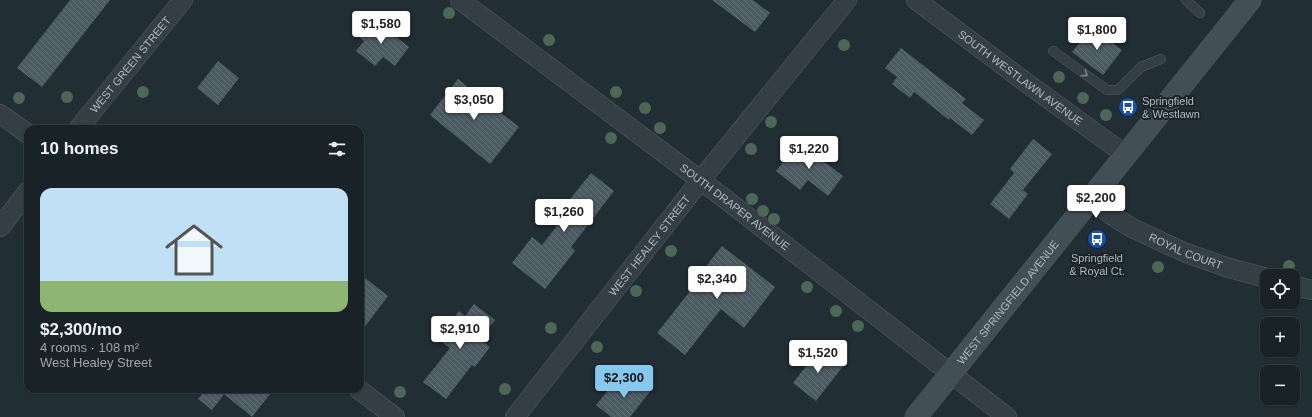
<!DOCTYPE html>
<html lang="en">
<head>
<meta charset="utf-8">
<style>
  :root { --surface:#192227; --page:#222a2f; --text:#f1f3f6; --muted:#9fa4a7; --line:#373f44; --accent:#87c8ee }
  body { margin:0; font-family:Helvetica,sans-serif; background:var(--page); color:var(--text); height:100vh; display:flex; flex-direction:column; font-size:15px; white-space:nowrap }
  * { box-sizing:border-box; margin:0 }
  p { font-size:13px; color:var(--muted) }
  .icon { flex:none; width:22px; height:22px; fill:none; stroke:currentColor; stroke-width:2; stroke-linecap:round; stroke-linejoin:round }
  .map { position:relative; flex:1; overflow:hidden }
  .details { position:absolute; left:24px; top:125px; width:340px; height:268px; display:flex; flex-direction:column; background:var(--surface); border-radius:12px; box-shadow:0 1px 3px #0004,0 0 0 1px var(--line) }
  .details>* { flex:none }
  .buttons { position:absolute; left:1260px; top:269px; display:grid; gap:8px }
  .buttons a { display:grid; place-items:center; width:40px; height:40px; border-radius:8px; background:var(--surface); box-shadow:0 1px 3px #0004,0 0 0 1px var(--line); font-size:20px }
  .price { position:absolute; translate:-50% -34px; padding:0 9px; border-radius:4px; background:#fff; color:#222; font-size:13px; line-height:26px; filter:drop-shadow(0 1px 2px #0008) }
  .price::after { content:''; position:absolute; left:50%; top:24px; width:12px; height:9px; margin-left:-6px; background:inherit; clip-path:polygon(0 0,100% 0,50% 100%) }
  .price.active { background:var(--accent); color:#111 }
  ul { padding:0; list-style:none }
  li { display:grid; align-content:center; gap:8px; height:212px; padding:0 16px }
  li+li { border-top:1px solid var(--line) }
  li span { display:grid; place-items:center; height:124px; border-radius:12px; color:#555 }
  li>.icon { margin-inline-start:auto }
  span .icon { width:72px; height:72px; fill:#fffc; stroke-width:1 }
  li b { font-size:17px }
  h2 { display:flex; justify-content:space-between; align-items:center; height:48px; padding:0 16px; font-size:17px }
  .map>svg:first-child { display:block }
  .building { fill:url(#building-back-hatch) }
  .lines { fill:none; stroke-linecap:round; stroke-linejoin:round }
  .lane-casing { stroke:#515d63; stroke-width:10 }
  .street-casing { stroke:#515d63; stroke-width:20 }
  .secondary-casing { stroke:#515d63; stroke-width:23 }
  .lane { stroke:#343f45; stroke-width:9 }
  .street { stroke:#343f45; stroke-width:19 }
  .secondary { stroke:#424f57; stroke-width:22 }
  .tree { fill:#4c6755 }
  .oneway { stroke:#77838a }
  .labels { text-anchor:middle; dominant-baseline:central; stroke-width:4; stroke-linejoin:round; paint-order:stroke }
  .street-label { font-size:11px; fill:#aebac2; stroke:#1a2429 }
  .poi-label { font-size:11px; fill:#aebac2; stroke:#1a2429; text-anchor:start }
</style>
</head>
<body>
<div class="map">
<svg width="1312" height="417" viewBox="0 0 1312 417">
  <defs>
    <pattern id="building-back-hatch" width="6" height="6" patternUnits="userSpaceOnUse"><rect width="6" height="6" fill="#4c5b62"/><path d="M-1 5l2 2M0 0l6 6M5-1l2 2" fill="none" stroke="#637077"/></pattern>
  </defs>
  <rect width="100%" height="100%" fill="#212e34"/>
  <!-- building -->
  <g class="building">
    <polygon points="70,0 110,0 42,87 17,68"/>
    <polygon points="712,0 753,0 770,13 755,32"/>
    <polygon points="373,19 409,47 395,66 383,57 375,66 356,51 364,41 359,37"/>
    <polygon points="1092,27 1122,50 1103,75 1072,52"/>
    <polygon points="901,48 966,99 962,103 984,120 972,135 950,118 949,120 914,92 910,98 892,84 897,77 885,68"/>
    <polygon points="218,61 239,78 218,105 197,88"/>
    <polygon points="458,79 519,127 490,164 430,115"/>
    <polygon points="1033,139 1052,154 1023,190 1028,194 1009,219 990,204 1014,173 1010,169"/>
    <polygon points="799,142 843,176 828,196 808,180 800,190 776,171"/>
    <polygon points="591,173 614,191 571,247 575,251 545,289 512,263 532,237 542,245 564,217 559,213"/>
    <polygon points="722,246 775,287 744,328 721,309 685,355 657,333 695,285 693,283"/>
    <polygon points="360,274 388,296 360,333"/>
    <polygon points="474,304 495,320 480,339 490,347 475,367 472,365 446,399 423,382 450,348 438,339 459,311 465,316"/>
    <polygon points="821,347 844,365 816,401 793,383"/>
    <polygon points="636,377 652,389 630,417 611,417 596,405 615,382 626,390"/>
    <polygon points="206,389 274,389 252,417 224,394 212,410 198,399"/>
  </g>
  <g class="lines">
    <!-- lane casing -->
    <g class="lane-casing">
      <g id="lane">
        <polyline points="1186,0 1200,13"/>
        <polyline points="1053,51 1107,90 1118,90 1141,67 1161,59"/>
      </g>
    </g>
    <!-- street casing -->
    <g class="street-casing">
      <g id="street">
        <path id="s1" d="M 460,0 L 720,195 L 1007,417"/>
        <path id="s2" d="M 916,0 L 1028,84 L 1126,155"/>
        <polyline points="0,114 28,134"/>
        <path id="s3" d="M 78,129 L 183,0"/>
        <path id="s4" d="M 1091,199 L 1111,215 L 1132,228 L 1186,253 L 1229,268 L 1267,278"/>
        <polyline points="0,227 28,191"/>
        <polyline points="1293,285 1312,290"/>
        <polyline points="358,389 395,417"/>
        <path id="s5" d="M 515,417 L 700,181 L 847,0"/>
      </g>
    </g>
    <!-- secondary casing -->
    <g class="secondary-casing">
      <g id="secondary">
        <path id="s6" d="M 916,417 L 1250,0"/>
      </g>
    </g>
    <!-- lane -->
    <use href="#lane" class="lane"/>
    <!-- street -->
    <use href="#street" class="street"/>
    <!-- secondary -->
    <use href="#secondary" class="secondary"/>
  </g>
  <!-- trees -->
  <g class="tree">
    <circle cx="449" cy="13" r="6"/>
    <circle cx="549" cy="40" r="6"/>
    <circle cx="844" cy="45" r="6"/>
    <circle cx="1059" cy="77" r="6"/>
    <circle cx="143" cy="92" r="6"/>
    <circle cx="616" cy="92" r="6"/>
    <circle cx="67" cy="97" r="6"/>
    <circle cx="19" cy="98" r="6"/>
    <circle cx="1083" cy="98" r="6"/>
    <circle cx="645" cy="108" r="6"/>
    <circle cx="1106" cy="115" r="6"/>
    <circle cx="771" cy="122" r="6"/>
    <circle cx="660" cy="128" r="6"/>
    <circle cx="611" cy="138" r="6"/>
    <circle cx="751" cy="149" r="6"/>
    <circle cx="752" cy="199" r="6"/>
    <circle cx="763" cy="211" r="6"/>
    <circle cx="774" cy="219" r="6"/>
    <circle cx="671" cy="251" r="6"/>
    <circle cx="1289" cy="266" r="6"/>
    <circle cx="1158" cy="267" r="6"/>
    <circle cx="807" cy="287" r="6"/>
    <circle cx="636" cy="291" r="6"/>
    <circle cx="836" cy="311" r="6"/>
    <circle cx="858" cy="326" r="6"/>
    <circle cx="551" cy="328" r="6"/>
    <circle cx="597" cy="347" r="6"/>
    <circle cx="505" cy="389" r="6"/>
    <circle cx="400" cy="392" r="6"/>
  </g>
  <!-- one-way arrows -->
  <defs><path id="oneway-chevron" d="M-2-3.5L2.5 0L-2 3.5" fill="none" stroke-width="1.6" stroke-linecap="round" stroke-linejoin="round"/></defs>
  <use class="oneway" href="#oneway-chevron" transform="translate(1085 74) rotate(36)"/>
  <!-- icons -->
  <defs>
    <g id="bus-disc" transform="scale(1)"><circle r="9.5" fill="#1a4fb4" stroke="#1a2429"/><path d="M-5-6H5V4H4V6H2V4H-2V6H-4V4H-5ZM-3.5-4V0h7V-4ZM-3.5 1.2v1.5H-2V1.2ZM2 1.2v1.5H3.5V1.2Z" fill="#fff"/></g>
  </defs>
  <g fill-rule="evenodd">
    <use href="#bus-disc" x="1128" y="107"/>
    <use href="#bus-disc" x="1097" y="239"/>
  </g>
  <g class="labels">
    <!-- street labels -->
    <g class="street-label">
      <text stroke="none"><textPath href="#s3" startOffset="83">WEST GREEN STREET</textPath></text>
      <text stroke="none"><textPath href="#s2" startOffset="130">SOUTH WESTLAWN AVENUE</textPath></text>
      <text stroke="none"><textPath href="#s1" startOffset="344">SOUTH DRAPER AVENUE</textPath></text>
      <text stroke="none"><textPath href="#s5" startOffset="218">WEST HEALEY STREET</textPath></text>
      <text stroke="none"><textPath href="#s4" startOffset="109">ROYAL COURT</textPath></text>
      <text stroke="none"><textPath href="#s6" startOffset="147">WEST SPRINGFIELD AVENUE</textPath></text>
    </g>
    <!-- poi labels -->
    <g class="poi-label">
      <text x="1142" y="101">Springfield<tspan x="1142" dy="13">&amp; Westlawn</tspan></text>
      <text x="1097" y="258" text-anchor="middle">Springfield<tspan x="1097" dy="13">&amp; Royal Ct.</tspan></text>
    </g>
  </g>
</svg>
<div class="buttons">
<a><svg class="icon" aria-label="locate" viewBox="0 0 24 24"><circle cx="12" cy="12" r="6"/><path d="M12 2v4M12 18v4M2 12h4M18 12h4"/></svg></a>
<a>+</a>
<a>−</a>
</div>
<b class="price" style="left:381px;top:45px">$1,580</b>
<b class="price" style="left:1097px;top:51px">$1,800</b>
<b class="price" style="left:474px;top:121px">$3,050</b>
<b class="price" style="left:809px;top:170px">$1,220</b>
<b class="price" style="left:1096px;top:219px">$2,200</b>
<b class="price" style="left:564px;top:233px">$1,260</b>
<b class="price" style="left:717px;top:300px">$2,340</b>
<b class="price" style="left:460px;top:350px">$2,910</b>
<b class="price" style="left:818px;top:374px">$1,520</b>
<b class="price active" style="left:624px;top:399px">$2,300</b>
<section class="details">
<h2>10 homes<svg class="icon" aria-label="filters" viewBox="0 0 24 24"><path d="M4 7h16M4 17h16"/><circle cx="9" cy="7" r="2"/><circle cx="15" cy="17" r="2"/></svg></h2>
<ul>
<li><span style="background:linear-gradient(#bfe0f5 75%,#8fb573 0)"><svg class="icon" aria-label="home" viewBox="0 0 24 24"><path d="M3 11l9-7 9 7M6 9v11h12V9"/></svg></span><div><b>$2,300/mo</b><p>4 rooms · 108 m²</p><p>West Healey Street</p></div></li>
</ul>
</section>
</div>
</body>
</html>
